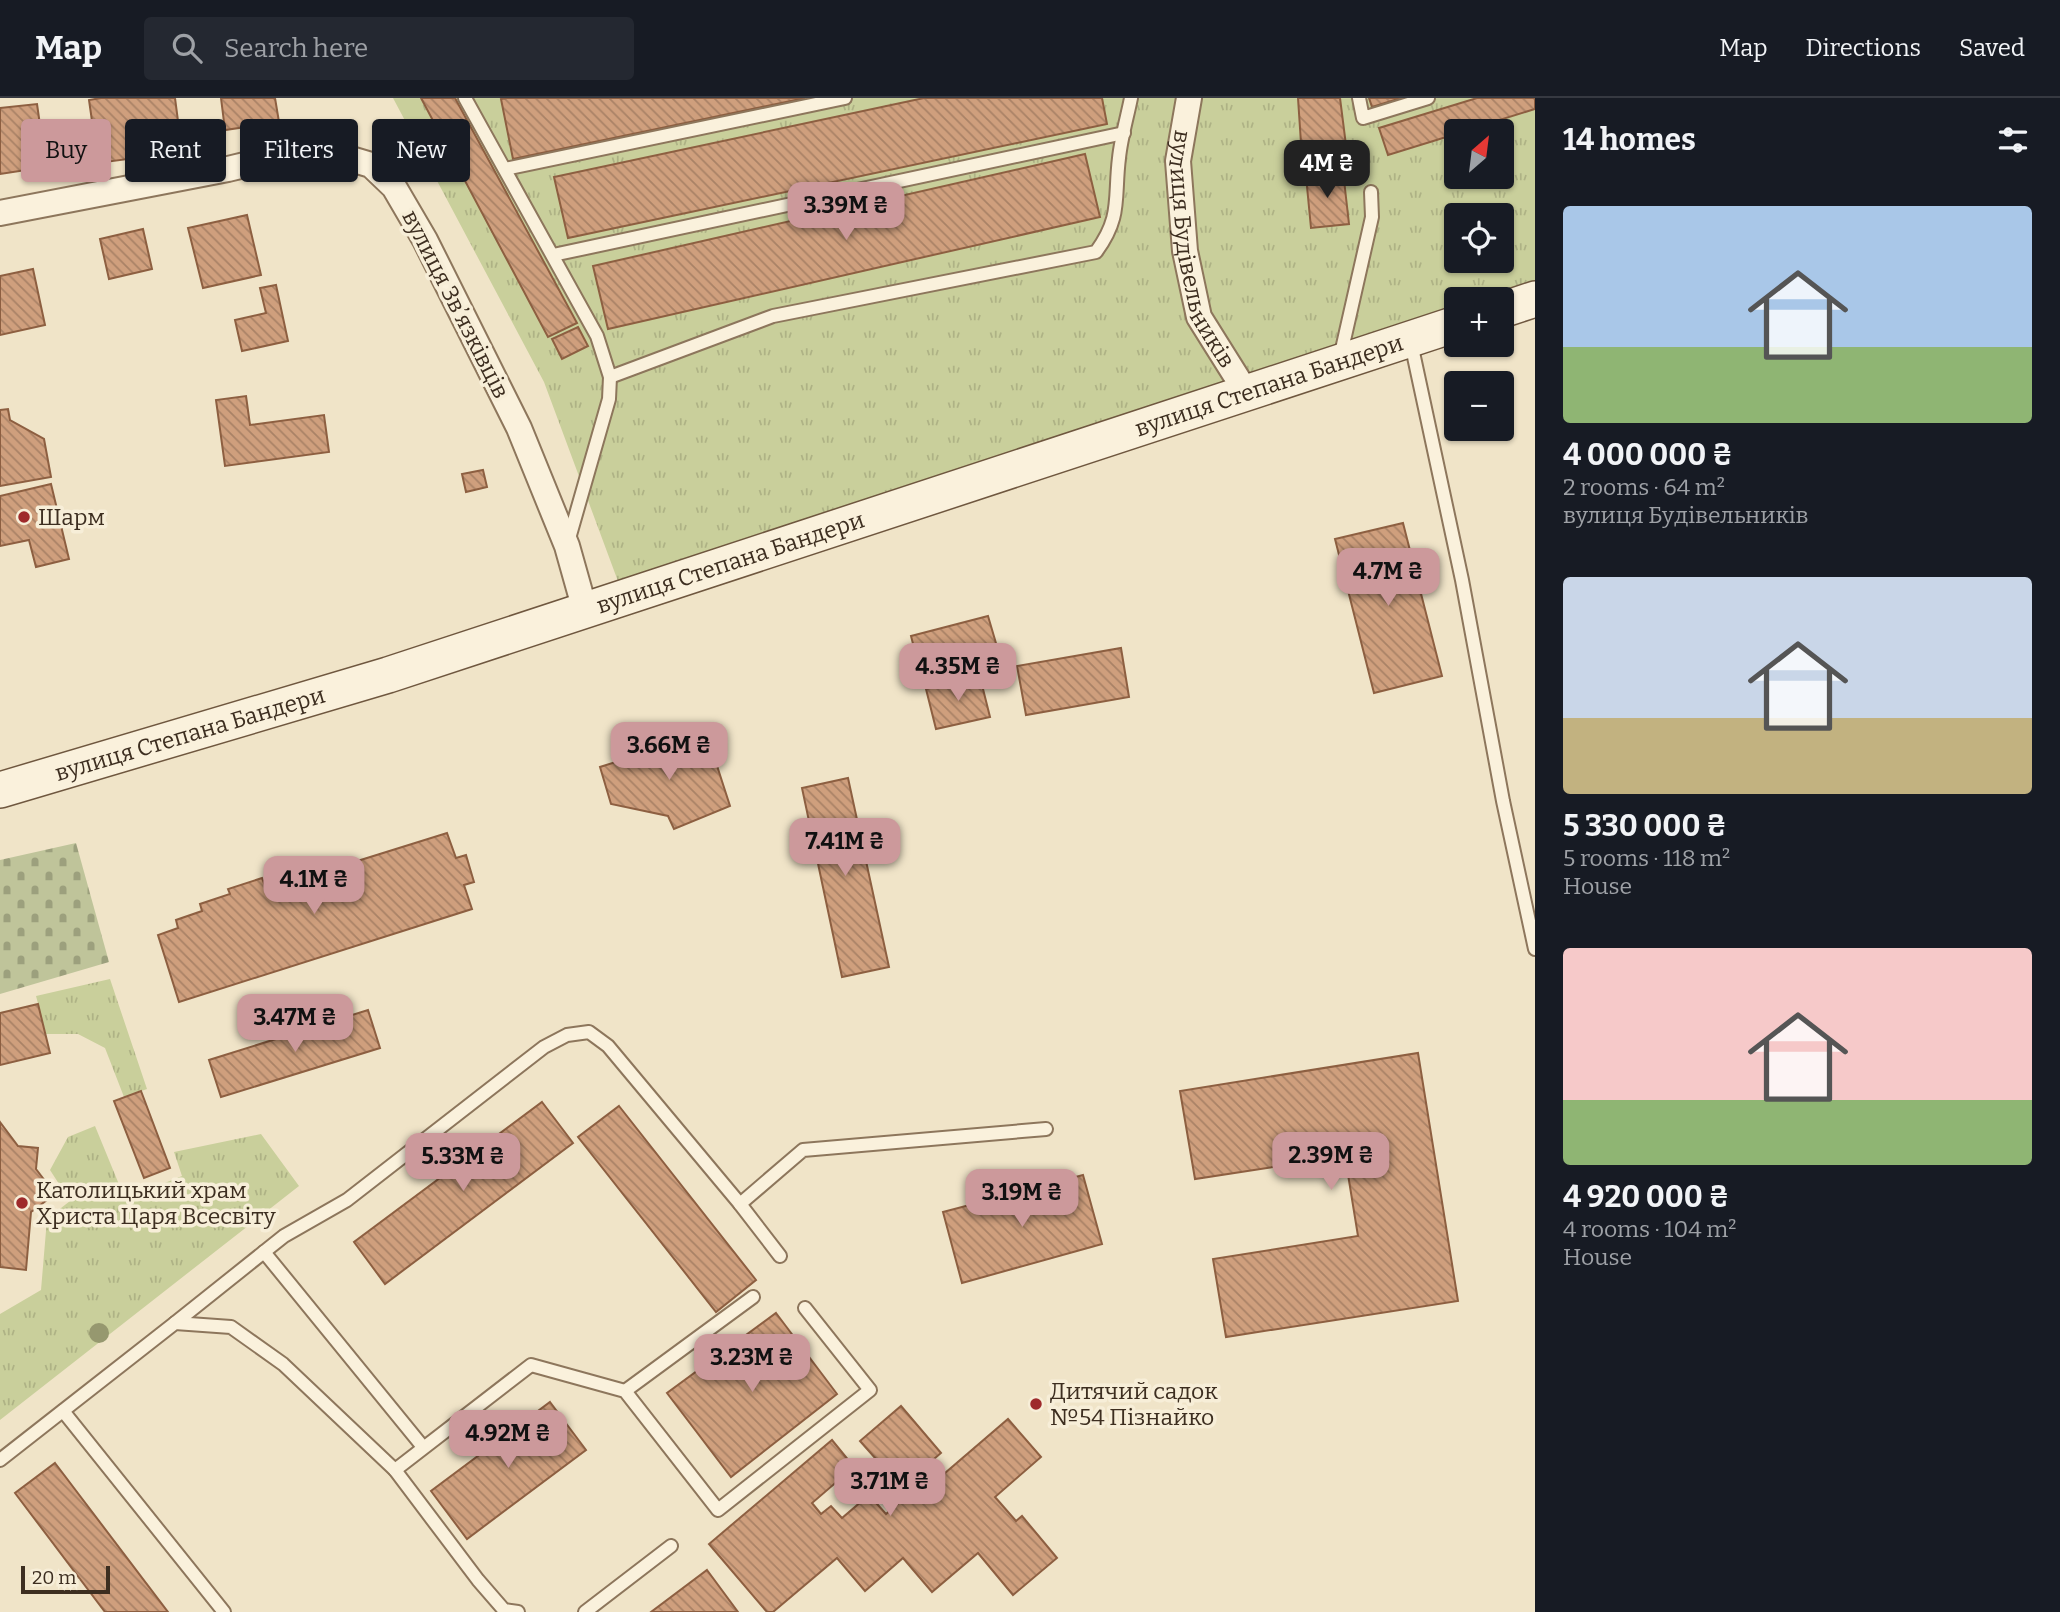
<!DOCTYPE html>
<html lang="en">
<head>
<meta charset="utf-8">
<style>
  :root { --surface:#171b24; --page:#242831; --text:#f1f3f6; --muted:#9ea1a6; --line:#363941; --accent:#cc999b }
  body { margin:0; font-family:Bitter,serif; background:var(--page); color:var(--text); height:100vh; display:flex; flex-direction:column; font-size:26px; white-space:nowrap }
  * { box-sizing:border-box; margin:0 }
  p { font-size:23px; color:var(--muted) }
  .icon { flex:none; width:38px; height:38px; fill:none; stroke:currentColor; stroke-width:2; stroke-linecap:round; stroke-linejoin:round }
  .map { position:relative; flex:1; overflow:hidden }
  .side { display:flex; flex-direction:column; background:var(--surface); width:525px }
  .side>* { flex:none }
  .top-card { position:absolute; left:21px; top:21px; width:665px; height:63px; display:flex; gap:14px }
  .needle { width:46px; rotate:28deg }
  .fabs { position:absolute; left:1444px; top:21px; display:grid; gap:14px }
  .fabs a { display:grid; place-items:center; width:70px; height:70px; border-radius:7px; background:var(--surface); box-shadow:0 2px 5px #0004; font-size:35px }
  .scale { position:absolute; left:21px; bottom:18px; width:89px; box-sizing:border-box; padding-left:7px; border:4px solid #3d2e20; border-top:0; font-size:19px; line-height:24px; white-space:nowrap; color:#3d2e20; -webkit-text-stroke:5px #f7eed8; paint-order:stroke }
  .price { position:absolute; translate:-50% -60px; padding:0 16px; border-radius:14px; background:var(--accent); color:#111; font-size:23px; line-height:46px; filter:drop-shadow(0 2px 4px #0008) }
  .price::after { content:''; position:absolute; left:50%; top:42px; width:21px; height:16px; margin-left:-10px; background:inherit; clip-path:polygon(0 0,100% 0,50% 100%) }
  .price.on { background:#222; color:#fff }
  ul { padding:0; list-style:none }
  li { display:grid; align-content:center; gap:14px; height:371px; padding:0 28px }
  li span { display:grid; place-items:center; height:217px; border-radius:7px; color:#555 }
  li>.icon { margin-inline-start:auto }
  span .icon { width:126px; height:126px; fill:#fffc; stroke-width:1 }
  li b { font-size:30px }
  h2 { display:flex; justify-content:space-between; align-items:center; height:84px; padding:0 28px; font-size:30px }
  .tag { padding:0 24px; border-radius:7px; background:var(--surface); box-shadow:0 2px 5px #0004; font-size:24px; line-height:63px }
  .tag.on { background:var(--accent); color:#111 }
  header { display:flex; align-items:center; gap:42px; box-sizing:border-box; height:98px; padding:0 35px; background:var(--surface); border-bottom:2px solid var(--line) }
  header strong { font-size:33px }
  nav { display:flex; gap:38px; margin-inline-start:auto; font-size:24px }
  .search { width:490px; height:63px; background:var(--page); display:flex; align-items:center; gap:18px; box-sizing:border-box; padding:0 24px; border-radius:7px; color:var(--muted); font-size:26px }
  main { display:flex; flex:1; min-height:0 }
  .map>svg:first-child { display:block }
  .grass { fill:url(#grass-tufts); fill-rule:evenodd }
  .cemetery { fill:url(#cemetery-stones) }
  .building { fill:url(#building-back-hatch); stroke:#8d5f41; stroke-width:2 }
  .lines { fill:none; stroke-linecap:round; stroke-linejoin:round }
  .lane-casing { stroke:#8d765c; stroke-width:16 }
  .street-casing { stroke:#8d765c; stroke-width:28 }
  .secondary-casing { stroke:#6f573f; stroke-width:38 }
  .lane { stroke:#faf1dc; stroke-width:12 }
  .street { stroke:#faf1dc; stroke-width:24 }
  .secondary { stroke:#faf1dc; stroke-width:35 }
  .tree { fill:#96986f }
  .poi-dot { fill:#9e2a2b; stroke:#f7eed8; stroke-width:2.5 }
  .labels { text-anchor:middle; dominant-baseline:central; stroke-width:7; stroke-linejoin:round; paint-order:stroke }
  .street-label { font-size:23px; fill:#3d2e20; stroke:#f7eed8 }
  .poi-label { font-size:23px; fill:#3d2e20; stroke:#f7eed8; text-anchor:start }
</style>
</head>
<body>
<header>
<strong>Map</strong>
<div class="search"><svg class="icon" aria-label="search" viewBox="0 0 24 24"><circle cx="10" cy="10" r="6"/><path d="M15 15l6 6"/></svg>Search here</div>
<nav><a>Map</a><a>Directions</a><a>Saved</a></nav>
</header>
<main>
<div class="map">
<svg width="1535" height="1514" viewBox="0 0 1535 1514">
  <defs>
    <pattern id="grass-tufts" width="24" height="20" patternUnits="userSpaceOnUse" patternTransform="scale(1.75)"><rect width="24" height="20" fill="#c9cf9b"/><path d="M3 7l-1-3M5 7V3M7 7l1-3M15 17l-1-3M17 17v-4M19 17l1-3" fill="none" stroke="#aeb285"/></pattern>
    <pattern id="cemetery-stones" width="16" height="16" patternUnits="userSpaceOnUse" patternTransform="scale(1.75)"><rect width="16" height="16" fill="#bfc49a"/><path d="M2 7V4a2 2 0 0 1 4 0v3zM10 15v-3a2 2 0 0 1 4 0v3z" fill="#9ca07d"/></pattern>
    <pattern id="building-back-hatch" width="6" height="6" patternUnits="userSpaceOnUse" patternTransform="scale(1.75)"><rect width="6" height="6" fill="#cf9f7d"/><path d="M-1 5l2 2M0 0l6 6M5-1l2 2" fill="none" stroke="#a98266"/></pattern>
  </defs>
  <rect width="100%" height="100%" fill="#f0e4c8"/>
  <!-- grass -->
  <g class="grass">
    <path d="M 393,0 L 1535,0 L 1535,187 L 1489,201 L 1456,201 L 1456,212 L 619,486 L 544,284 ZM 1456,33 L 1502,33 L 1502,79 L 1456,79 ZM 1456,117 L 1502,117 L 1502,163 L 1456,163 Z"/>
    <polygon points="110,881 147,991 124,999 105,950 78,936 46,936 36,898"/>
    <polygon points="95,1028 125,1101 182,1078 174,1054 261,1036 299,1088 0,1322 0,1216 41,1192 47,1121 70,1103 50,1072 68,1039"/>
  </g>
  <!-- cemetery -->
  <polygon class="cemetery" points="76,745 109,864 0,896 0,762"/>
  <!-- building -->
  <g class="building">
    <polygon points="101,0 175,0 178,23 147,27 151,58 98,65 89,2"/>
    <polygon points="221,0 275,0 279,24 225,32"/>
    <polygon points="421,0 455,0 577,225 548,239"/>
    <polygon points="507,0 805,0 513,61 501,1"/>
    <polygon points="924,0 1102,0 1107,26 568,140 554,79"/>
    <polygon points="1298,0 1340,0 1347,55 1302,60"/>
    <polygon points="1369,0 1401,0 1372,9"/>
    <polygon points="1477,0 1535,0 1535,11 1464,33 1456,33 1456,36 1388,57 1379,30"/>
    <polygon points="37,6 46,69 0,76 0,10"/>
    <polygon points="1085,56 1100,119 608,231 593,168"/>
    <polygon points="1343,73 1349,126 1311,130 1306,78"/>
    <polygon points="247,117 261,177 203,190 188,130"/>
    <polygon points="143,131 152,171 109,181 100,141"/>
    <polygon points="33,171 45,227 0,237 0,178"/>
    <polygon points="276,187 288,243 242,253 235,222 266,215 260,190"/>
    <polygon points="578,229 588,248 562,261 552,241"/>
    <polygon points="246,298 250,327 324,317 329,354 225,368 216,302"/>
    <polygon points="8,311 10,322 44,341 51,379 0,388 0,312"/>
    <polygon points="483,372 487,389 466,394 462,376"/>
    <polygon points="51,386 69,461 36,469 29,442 0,448 0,398"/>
    <polygon points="1403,425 1442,578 1374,595 1335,441"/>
    <polygon points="988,518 998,552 920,573 911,538"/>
    <polygon points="1121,550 1129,599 1026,617 1017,568"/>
    <polygon points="980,579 990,619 936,631 926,591"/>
    <polygon points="694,639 703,639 709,643 730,708 674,731 668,718 611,706 600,669"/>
    <polygon points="848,680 889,869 842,879 802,690"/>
    <polygon points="447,735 456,760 466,757 474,784 464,787 472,811 179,904 158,837 178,830 176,822 202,813 200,806 230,796 228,791 262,780 268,796 289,790 287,785"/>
    <polygon points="38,906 50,955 0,967 0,915"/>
    <polygon points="368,912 380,950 221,999 209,962"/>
    <polygon points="1418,955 1458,1203 1226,1239 1213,1161 1358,1138 1345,1058 1195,1081 1180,993"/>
    <polygon points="141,993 170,1070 144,1080 114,1003"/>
    <polygon points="542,1004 573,1045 385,1186 354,1144"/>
    <polygon points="619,1008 756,1182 716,1214 578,1039"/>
    <polygon points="0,1024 18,1048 38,1050 36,1071 55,1096 31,1114 26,1172 0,1169"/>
    <polygon points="1083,1077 1102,1146 962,1185 943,1114"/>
    <polygon points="776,1215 837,1296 731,1379 667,1295"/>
    <polygon points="550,1304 586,1352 467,1441 431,1393"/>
    <polygon points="901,1308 941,1355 927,1367 938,1381 1008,1321 1041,1359 995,1399 1016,1423 1022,1418 1057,1460 1013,1497 978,1455 932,1494 903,1460 865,1493 837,1460 773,1514 767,1514 709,1446 832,1342 854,1369 812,1405 821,1416 831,1408 842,1420 869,1397 886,1416 908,1397 860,1343"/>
    <polygon points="55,1365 168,1514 105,1514 15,1395"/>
    <polygon points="707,1472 738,1514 651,1514"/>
  </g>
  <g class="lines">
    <!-- lane casing -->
    <g class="lane-casing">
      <g id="lane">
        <polyline points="465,0 597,238 610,279 609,301 568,444"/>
        <polyline points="1359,0 1363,20 1428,0"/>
        <polyline points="505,71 845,0"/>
        <polyline points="553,157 1124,35"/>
        <polyline points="1411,245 1462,482 1503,703 1535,851"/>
        <polyline points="1340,260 1372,119 1371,94"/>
        <path d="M 610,279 L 773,218 L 1096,154 C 1122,119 1114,100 1119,60 C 1121,40 1127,20 1131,0"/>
        <polyline points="740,1106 803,1052 1046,1031"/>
        <polyline points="264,1154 423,1349"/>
        <polyline points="175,1225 284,1138 347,1102 544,949 567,937 589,934 608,948 740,1106 780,1158"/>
        <polyline points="625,1293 753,1199"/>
        <polyline points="63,1313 224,1514"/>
        <polyline points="0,1362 175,1225 231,1229 283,1266 395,1372 478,1482 504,1512 518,1514"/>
        <polyline points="395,1372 531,1267 625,1293 718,1412 870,1292 805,1210"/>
        <polyline points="585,1514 671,1448"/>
      </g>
    </g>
    <!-- street casing -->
    <g class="street-casing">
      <g id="street">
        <path id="s1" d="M 1189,0 L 1178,63 L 1185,153 L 1199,219 L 1246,294"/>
        <polyline points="0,115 228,71 286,57 334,56 371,67 394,89 425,142 519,330 567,448 585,512"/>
      </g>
    </g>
    <!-- secondary casing -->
    <g class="secondary-casing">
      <g id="secondary">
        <polyline points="1502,212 1535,201"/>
        <path id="s2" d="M 0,692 L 388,577 L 1456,226"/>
      </g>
    </g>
    <!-- lane -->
    <use href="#lane" class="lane"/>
    <!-- street -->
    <use href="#street" class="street"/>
    <!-- secondary -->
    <use href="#secondary" class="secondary"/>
  </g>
  <!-- trees -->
  <circle class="tree" cx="99" cy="1235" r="10"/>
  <!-- markers -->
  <g class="poi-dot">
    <circle cx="24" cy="419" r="7"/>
    <circle cx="22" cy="1105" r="7"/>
    <circle cx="1036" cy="1306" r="7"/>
  </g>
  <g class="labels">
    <!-- street labels -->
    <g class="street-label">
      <text stroke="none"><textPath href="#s1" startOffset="156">вулиця Будівельників</textPath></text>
      <text transform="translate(456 206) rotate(63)">вулиця Звʼязківців</text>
      <text stroke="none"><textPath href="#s2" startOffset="1332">вулиця Степана Бандери</textPath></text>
      <text stroke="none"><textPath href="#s2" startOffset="765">вулиця Степана Бандери</textPath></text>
      <text stroke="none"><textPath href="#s2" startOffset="198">вулиця Степана Бандери</textPath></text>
    </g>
    <!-- poi labels -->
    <g class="poi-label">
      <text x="38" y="419">Шарм</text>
      <text x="36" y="1092">Католицький храм<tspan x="36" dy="26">Христа Царя Всесвіту</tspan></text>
      <text x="1050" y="1293">Дитячий садок<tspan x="1050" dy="26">№54 Пізнайко</tspan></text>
    </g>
  </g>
</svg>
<div class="fabs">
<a><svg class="needle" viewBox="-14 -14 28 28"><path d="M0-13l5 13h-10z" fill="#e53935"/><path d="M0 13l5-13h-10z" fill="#9ea1a6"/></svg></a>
<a><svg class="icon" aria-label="locate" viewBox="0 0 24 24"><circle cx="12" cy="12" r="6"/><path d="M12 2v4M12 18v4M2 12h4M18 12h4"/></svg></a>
<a>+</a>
<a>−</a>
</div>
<div class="scale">20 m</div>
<b class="price on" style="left:1327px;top:102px">4M ₴</b>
<b class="price" style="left:846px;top:144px">3.39M ₴</b>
<b class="price" style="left:1388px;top:510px">4.7M ₴</b>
<b class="price" style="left:958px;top:605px">4.35M ₴</b>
<b class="price" style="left:669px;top:684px">3.66M ₴</b>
<b class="price" style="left:845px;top:780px">7.41M ₴</b>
<b class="price" style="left:314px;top:818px">4.1M ₴</b>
<b class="price" style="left:295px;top:956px">3.47M ₴</b>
<b class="price" style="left:1331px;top:1094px">2.39M ₴</b>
<b class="price" style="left:463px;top:1095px">5.33M ₴</b>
<b class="price" style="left:1022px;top:1131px">3.19M ₴</b>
<b class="price" style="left:752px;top:1296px">3.23M ₴</b>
<b class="price" style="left:508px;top:1372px">4.92M ₴</b>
<b class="price" style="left:890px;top:1420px">3.71M ₴</b>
<div class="top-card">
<a class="tag on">Buy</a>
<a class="tag">Rent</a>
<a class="tag">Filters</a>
<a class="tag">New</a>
</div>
</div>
<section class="side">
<h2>14 homes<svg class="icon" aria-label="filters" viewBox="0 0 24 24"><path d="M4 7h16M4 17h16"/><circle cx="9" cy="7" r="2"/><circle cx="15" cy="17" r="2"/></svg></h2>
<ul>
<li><span style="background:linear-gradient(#a9c7e8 65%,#8fb573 0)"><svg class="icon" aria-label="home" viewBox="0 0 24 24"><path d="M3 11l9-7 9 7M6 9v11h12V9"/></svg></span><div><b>4 000 000 ₴</b><p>2 rooms · 64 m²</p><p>вулиця Будівельників</p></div></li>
<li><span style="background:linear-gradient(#c9d6e8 65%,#c2b280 0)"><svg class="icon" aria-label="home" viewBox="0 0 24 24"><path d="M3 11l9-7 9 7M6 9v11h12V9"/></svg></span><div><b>5 330 000 ₴</b><p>5 rooms · 118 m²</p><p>House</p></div></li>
<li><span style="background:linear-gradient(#f6c9c9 70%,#8fb573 0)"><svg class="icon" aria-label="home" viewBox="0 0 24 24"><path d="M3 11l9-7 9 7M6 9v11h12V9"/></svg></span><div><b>4 920 000 ₴</b><p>4 rooms · 104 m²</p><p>House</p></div></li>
</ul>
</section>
</main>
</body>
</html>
